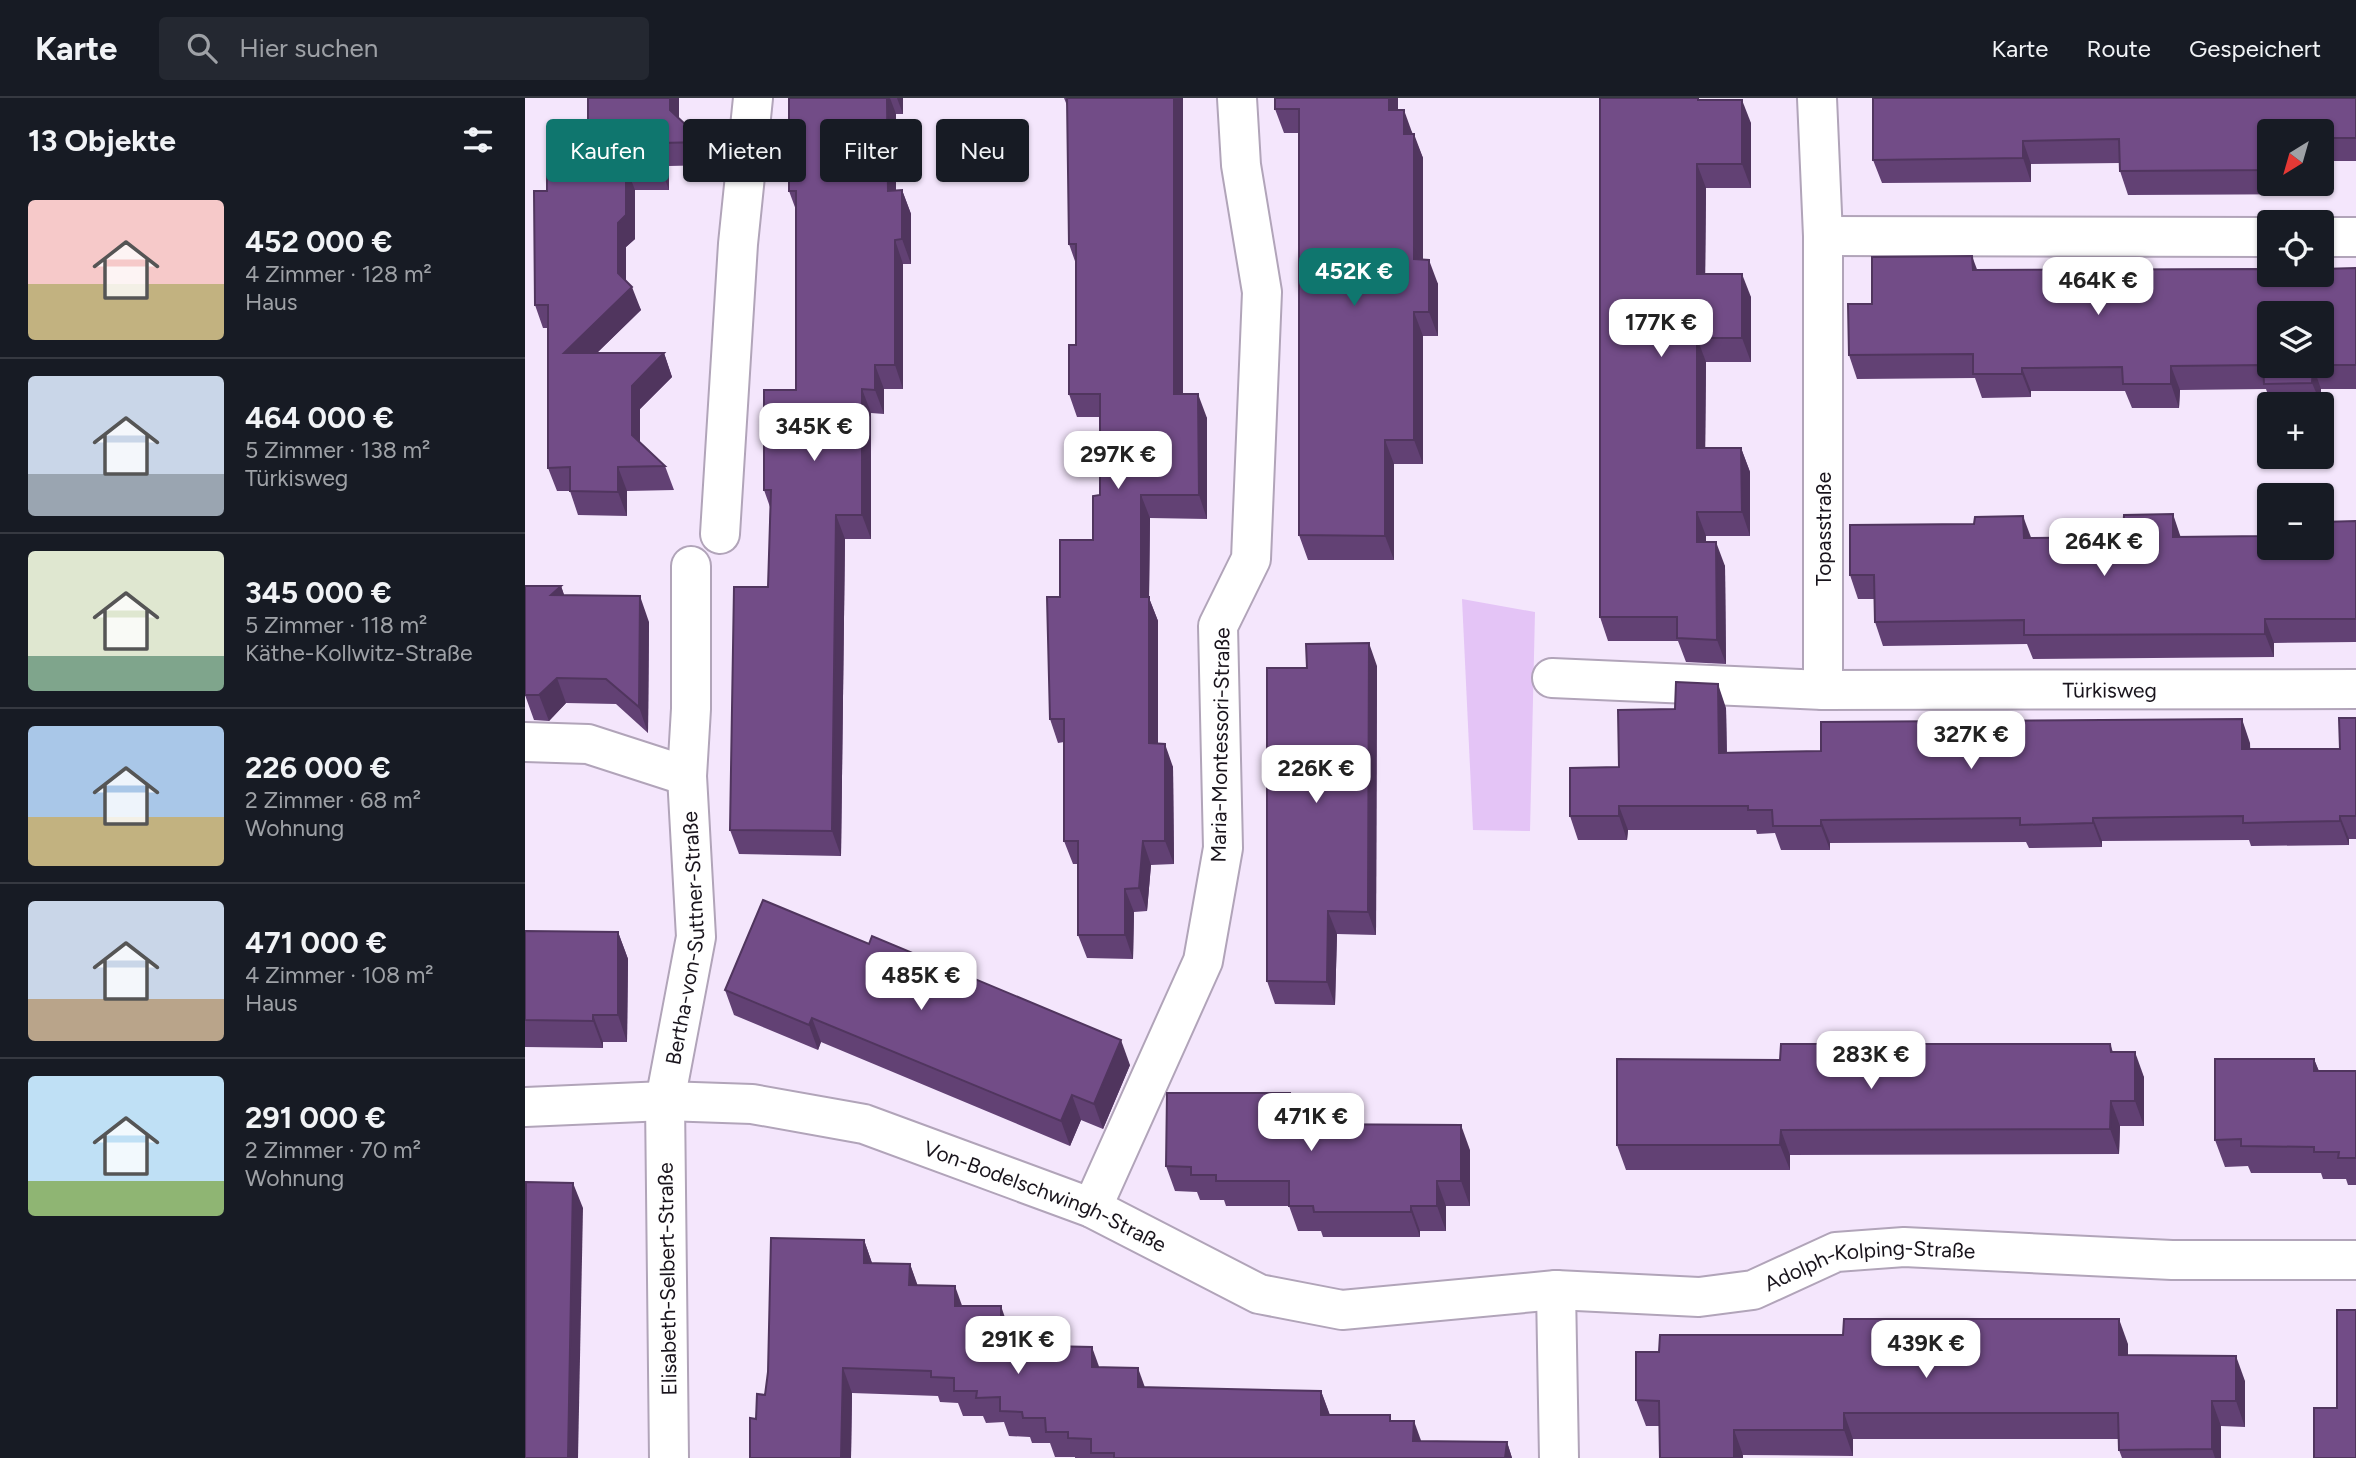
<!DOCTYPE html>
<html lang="de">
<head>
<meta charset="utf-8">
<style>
  :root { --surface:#171b24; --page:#242831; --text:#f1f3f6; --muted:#9ea1a6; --line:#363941; --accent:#0f766e }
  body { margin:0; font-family:Figtree,sans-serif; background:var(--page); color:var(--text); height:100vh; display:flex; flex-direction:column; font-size:26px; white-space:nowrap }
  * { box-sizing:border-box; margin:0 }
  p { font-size:23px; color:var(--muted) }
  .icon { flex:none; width:38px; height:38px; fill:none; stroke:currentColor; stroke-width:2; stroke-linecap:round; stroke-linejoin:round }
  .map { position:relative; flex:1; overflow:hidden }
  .panel { display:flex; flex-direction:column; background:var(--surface); width:525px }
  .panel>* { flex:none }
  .banner { position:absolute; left:21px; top:21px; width:665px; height:63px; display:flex; gap:14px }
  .needle { width:46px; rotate:217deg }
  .buttons { position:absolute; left:1732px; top:21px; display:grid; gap:14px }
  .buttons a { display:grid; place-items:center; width:77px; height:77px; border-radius:7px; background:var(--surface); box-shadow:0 2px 5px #0004; font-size:35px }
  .price { position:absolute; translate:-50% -60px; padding:0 16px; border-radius:14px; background:#fff; color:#222; font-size:23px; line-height:46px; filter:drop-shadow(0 2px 4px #0008) }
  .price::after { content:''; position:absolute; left:50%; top:42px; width:21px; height:16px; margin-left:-10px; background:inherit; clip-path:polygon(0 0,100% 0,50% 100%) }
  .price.active { background:var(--accent); color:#fff }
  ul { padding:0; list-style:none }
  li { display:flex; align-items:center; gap:21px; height:175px; padding:0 28px }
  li+li { border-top:2px solid var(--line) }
  li span { display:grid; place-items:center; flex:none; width:196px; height:140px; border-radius:7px; color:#555 }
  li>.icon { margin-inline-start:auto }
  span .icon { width:84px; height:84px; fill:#fffc; stroke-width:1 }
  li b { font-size:30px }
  h2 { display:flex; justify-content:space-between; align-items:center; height:84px; padding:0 28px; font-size:30px }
  .tag { padding:0 24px; border-radius:7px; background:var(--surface); box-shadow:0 2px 5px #0004; font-size:24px; line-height:63px }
  .tag.active { background:var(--accent); color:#fff }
  header { display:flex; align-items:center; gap:42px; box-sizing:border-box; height:98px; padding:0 35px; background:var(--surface); border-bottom:2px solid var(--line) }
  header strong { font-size:33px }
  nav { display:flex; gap:38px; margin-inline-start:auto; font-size:24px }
  .search { width:490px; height:63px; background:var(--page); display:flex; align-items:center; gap:18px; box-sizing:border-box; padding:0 24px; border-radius:7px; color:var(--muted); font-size:26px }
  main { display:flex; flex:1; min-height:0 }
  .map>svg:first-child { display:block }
  .green { fill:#e4c4f6 }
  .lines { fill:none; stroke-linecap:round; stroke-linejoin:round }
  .minor-casing { stroke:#b1a4b9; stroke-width:42 }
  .minor { stroke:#fff; stroke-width:38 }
  .wall { fill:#624174; fill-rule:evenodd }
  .shaded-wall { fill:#50355e }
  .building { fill:#724c87; stroke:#50355e; stroke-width:2 }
  .labels { text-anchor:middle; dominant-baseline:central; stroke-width:7; stroke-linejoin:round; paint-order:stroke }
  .street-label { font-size:21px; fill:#19141c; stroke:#fff }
</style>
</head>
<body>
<header>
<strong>Karte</strong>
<div class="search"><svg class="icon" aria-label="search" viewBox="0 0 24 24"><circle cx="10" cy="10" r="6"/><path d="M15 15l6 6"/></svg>Hier suchen</div>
<nav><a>Karte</a><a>Route</a><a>Gespeichert</a></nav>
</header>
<main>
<section class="panel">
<h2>13 Objekte<svg class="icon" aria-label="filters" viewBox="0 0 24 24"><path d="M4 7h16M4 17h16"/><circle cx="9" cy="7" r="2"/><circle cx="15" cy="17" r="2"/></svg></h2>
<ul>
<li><span style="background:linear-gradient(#f6c9c9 60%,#c2b280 0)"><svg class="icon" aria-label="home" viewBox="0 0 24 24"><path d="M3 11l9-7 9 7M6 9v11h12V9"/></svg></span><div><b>452 000 €</b><p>4 Zimmer · 128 m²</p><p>Haus</p></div></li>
<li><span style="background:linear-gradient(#c9d6e8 70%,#9aa5b1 0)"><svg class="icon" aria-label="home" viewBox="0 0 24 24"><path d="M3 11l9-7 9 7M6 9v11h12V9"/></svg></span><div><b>464 000 €</b><p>5 Zimmer · 138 m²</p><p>Türkisweg</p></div></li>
<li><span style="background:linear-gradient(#dfe7d0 75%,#7fa58c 0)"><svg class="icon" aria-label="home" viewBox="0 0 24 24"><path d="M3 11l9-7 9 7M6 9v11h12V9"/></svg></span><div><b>345 000 €</b><p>5 Zimmer · 118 m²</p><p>Käthe-Kollwitz-Straße</p></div></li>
<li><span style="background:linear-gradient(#a9c7e8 65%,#c2b280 0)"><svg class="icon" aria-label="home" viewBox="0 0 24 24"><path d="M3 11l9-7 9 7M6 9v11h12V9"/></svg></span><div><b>226 000 €</b><p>2 Zimmer · 68 m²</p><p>Wohnung</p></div></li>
<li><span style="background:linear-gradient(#c9d6e8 70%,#b9a48a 0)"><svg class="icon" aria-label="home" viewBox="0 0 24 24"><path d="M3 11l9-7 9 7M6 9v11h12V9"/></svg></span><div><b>471 000 €</b><p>4 Zimmer · 108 m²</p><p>Haus</p></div></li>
<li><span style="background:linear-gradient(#bfe0f5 75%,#8fb573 0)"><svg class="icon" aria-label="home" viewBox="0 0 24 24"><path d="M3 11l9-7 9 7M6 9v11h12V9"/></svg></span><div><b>291 000 €</b><p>2 Zimmer · 70 m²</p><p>Wohnung</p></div></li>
</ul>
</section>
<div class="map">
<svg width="1831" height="1360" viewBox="0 0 1831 1360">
  <rect width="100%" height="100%" fill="#f4e6fc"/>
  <!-- green -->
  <polygon class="green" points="937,501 1010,514 1005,733 948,732"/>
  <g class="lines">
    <!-- minor casing -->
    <g class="minor-casing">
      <g id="minor">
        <polyline points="1292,0 1298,138 1298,592"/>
        <polyline points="1298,138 1745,139"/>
        <polyline points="1797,139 1831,139"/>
        <polyline points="195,436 213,146 228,0"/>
        <path id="s1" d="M 1027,580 L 1298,592 L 1831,591"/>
        <polyline points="0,644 63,646 162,678"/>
        <path id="s2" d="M 0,1009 L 140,1003 L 227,1006 L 339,1026 L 567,1110 L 734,1196 L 817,1212 L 1031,1192 L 1174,1199 L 1228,1192 L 1311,1154 L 1379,1149 L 1647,1162 L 1831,1162"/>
        <polyline points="567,1110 678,863 698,750 693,528 726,461 737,194 716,67 712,0"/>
        <polyline points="1031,1192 1034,1360"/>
        <path id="s3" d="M 144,1360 L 140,1003 L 171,839 L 162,678 L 166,611 L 166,468"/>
      </g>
    </g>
    <!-- minor -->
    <use href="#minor" class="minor"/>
  </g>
  <!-- wall -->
  <g class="wall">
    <polygon points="264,0 378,0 378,16 371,16 371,92 377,92 386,116 386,166 378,166 378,291 359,291 359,316 346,315 346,441 320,441 316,758 214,756 205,732 243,489 245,409 239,392 271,292 271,112 264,93"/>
    <polygon points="539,0 658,0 658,296 682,320 682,421 625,420 624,500 633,523 633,645 648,669 649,766 626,767 622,813 609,814 608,861 562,860 553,837 553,766 548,766 539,743 539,644 533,645 525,621 535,499 568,442 575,397 575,319 552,319 544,296 551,247 551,166 544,146 543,10"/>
    <polygon points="750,0 873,0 873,12 888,36 898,60 898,162 913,186 913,238 898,238 898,366 869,366 869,462 783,462 774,437 774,35 759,35 750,11"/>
    <path d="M 1831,0 L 1831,63 L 1801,63 L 1801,96 L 1603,97 L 1595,73 L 1595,65 L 1506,66 L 1506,84 L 1357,85 L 1348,62 ZM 1745,33 L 1797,33 L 1797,86 L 1745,86 Z"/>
    <polygon points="1182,2 1226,25 1226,90 1181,90 1180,176 1226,199 1226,264 1181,264 1180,350 1216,350 1225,374 1225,438 1181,438 1181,444 1200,468 1201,566 1161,564 1153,543 1083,543 1075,519"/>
    <polygon points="154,20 179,44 188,67 144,68 144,92 110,92 110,141 101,149 101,183 116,212 72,255 139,255 147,279 115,311 115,345 140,368 149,392 102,393 102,418 53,417 45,393 32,393 23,370 23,230 18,230 10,207 22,93 63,69"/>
    <path d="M 1831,170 L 1831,291 L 1796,291 L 1796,306 L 1746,306 L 1741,291 L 1655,292 L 1654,310 L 1607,310 L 1600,293 L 1506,293 L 1506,299 L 1457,300 L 1450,280 L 1332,281 L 1324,257 L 1347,206 L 1453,172 ZM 1797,215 L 1797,268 L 1745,268 Z"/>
    <polygon points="1831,423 1831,544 1749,545 1749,559 1508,561 1502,546 1358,548 1350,524 1349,501 1333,501 1325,477 1449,426 1506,440 1656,439 1745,450"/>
    <polygon points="36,488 39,497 124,524 123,635 91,606 41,605 24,623 9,622 0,597"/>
    <polygon points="852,568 851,837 812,836 810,907 750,906 742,883"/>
    <polygon points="1201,610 1202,655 1725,645 1725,651 1815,651 1831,620 1831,741 1824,741 1824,747 1726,748 1724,742 1577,743 1577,749 1504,750 1501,744 1305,745 1305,752 1256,752 1250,735 1232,736 1231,732 1103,732 1102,742 1053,742 1045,718 1150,611"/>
    <polygon points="0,833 93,834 103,861 102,944 78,944 78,950 0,949"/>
    <polygon points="200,892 605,967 578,1031 556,1022 545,1048 296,944 293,952 209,917"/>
    <polygon points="1585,946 1588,954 1619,979 1619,1028 1595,1028 1594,1056 1265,1057 1265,1072 1101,1072 1092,1047 1255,962"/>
    <polygon points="1789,961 1794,973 1831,973 1831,1087 1823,1087 1821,1081 1798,1081 1796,1075 1726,1075 1723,1068 1700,1069 1690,1042"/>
    <polygon points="765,995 774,1020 774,1026 945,1052 945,1108 921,1108 921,1133 895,1133 895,1139 798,1139 796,1133 773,1133 764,1108 701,1108 699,1102 675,1102 672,1094 650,1093 641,1068"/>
    <polygon points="339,1142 347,1165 385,1166 392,1187 483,1228 521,1229 528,1249 620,1290 796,1293 805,1317 867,1323 896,1343 982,1344 987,1360 550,1360 550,1359 530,1359 525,1345 507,1345 505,1339 484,1338 479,1324 461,1325 458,1318 438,1318 433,1305 415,1304 413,1298 327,1295 326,1360 225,1360 231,1321 240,1297"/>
    <polygon points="1603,1246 1603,1257 1720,1283 1720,1329 1696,1328 1696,1360 1597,1360 1594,1352 1594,1341 1328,1341 1328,1358 1218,1357 1134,1328 1121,1328 1111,1302"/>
  </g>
  <!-- shaded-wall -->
  <g class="shaded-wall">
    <polygon points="145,0 154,0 154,36 145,12"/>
    <polygon points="362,0 365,0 371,16 371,117 363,93"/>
    <polygon points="372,0 378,0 378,16"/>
    <polygon points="649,0 658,0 658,320 649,296"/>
    <polygon points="864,0 873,0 873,36 864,12"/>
    <polygon points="1217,2 1226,25 1226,90 1217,66"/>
    <polygon points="879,12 888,37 879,36"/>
    <polygon points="889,36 898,60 898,186 889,161"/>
    <polygon points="1498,43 1506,66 1506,84 1498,60"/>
    <polygon points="135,45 144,68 144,92 135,68"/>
    <polygon points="1797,52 1801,63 1801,96 1797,84"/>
    <polygon points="1172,66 1181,90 1180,199 1172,176"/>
    <polygon points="101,69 110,92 110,141 101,149 101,194 107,189 116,212 47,279 39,255 93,175 93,125"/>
    <polygon points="377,92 386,116 386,166 377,141"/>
    <polygon points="370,142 378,166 378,291 370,267"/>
    <polygon points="1447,158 1456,182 1448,172"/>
    <polygon points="904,162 913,186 913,238 904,214"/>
    <polygon points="1217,176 1226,199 1226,264 1217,240"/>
    <polygon points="889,214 898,238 898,366 889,342"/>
    <polygon points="1172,240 1181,264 1180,374 1172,350"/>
    <polygon points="139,255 147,279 115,311 115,361 107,337 107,288"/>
    <polygon points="350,267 359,291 359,316 350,292"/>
    <polygon points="1646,268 1655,292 1654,310 1646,286"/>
    <polygon points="1788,268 1796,291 1796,306 1787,285"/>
    <polygon points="1497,270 1506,293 1506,299 1497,276"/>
    <polygon points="337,291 346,315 346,441 337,417"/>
    <polygon points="673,296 682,320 682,421 674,397"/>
    <polygon points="860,342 869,366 869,462 860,438"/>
    <polygon points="1216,350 1225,374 1225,438 1217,414"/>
    <polygon points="93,369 102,393 102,418 93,394"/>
    <polygon points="616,397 625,420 624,500 633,523 633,669 624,645 616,499"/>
    <polygon points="1172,414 1181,438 1181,468 1172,444"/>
    <polygon points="1648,416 1656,440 1648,439"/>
    <polygon points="311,417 320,441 316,758 307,733"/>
    <polygon points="1498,418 1507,442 1499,440"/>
    <polygon points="1191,444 1200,468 1201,566 1192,542"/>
    <polygon points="36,488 45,514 26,497"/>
    <polygon points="115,498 124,524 123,635 114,609"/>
    <polygon points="1740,521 1749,545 1749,559 1740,536"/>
    <polygon points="844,545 852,568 851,837 843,814"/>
    <polygon points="32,580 41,605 24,623 14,597"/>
    <polygon points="1193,586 1201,610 1202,678 1194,655"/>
    <polygon points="1717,621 1725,645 1726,675 1717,651"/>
    <polygon points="640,646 648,669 649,766 640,743"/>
    <polygon points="1094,708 1103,732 1102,742 1094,718"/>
    <polygon points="1815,718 1824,741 1824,747 1815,723"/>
    <polygon points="1568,720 1577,743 1577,749 1568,725"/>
    <polygon points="1296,722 1305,745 1305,752 1296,728"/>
    <polygon points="618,743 626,767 622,813 614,790"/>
    <polygon points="600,791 609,814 608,861 600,837"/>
    <polygon points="803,813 812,836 810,907 802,884"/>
    <polygon points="93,834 103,861 102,944 93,917"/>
    <polygon points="68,917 78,944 78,950 68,923"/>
    <polygon points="287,920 296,944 293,952 284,927"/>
    <polygon points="596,942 605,967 578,1031 569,1006"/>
    <polygon points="1610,954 1619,979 1619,1028 1610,1003"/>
    <polygon points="1789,961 1799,987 1789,973"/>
    <polygon points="765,995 774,1020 773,1051 764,1026"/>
    <polygon points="547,997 556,1022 545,1048 536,1023"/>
    <polygon points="1586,1003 1595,1028 1594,1056 1585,1031"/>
    <polygon points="936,1027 945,1052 945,1108 936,1083"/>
    <polygon points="1256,1032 1265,1057 1265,1072 1255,1047"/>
    <polygon points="912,1083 921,1108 921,1133 912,1108"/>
    <polygon points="48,1085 58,1110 53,1360 43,1360"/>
    <polygon points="886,1108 895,1133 895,1139 886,1114"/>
    <polygon points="339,1142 348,1168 339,1165"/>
    <polygon points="385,1166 394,1191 384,1187"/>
    <polygon points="430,1188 439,1213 430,1208"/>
    <polygon points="476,1208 485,1234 476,1228"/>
    <polygon points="1594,1221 1603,1246 1603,1283 1594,1257"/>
    <polygon points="521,1229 530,1254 521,1248"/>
    <polygon points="567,1249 576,1274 567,1269"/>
    <polygon points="1711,1258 1720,1283 1720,1329 1711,1303"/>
    <polygon points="318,1270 327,1295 326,1360 316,1360"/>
    <polygon points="613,1270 622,1295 613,1289"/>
    <polygon points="796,1293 805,1318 796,1317"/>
    <polygon points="1687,1303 1696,1328 1696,1360 1690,1360 1687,1351"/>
    <polygon points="1319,1315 1328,1341 1328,1358 1319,1332"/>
    <polygon points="889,1323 898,1348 888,1343"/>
    <polygon points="1209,1332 1218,1357 1218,1360 1209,1360"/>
    <polygon points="982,1344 987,1360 980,1360"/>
  </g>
  <!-- building -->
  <g class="building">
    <polygon points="63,0 145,0 145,12 179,44 135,45 135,68 101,69 101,117 93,125 93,175 107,189 39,255 139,255 107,288 107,337 140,368 93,369 93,394 45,393 45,369 23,370 23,207 10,207 9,93 22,93 22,69 63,69"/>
    <polygon points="264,0 362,0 363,93 377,92 377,141 370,142 370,267 350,267 350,292 337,291 337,417 311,417 307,733 205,732 209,489 243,489 246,392 239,392 239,292 271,292 271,93 264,93"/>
    <polygon points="542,0 649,0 649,296 673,296 674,397 616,397 616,499 624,499 624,645 640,646 640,743 618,743 614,790 600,791 600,837 553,837 553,743 539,743 539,621 525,621 522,499 535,499 535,442 568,442 568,398 575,397 575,296 544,296 544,247 551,247 551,146 544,146"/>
    <polygon points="750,0 864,0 864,12 879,12 879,36 889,36 889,161 904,162 904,214 889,214 889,342 860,342 860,438 774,437 774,11 750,11"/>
    <polygon points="1075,0 1173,0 1173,2 1217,2 1217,66 1172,66 1172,176 1217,176 1217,240 1172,240 1172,350 1216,350 1217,414 1172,414 1172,444 1191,444 1192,542 1152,540 1152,519 1075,519"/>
    <polygon points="1348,0 1831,0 1831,40 1797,40 1797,33 1745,33 1745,72 1595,73 1594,41 1498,43 1498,60 1348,62"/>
    <polygon points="1447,158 1448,172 1745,171 1745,177 1797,177 1797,171 1831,170 1831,267 1797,267 1797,215 1745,215 1745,268 1788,268 1787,285 1739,286 1738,267 1646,268 1646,286 1598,286 1597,269 1497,270 1497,276 1448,276 1448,256 1324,257 1323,206 1347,206 1347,159"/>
    <polygon points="1648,416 1648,439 1740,438 1740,417 1745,417 1745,450 1797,450 1797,424 1831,423 1831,521 1740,521 1740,536 1499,537 1499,522 1350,524 1349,477 1325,477 1325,427 1449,426 1450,419 1498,418 1499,440 1598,439 1599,417"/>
    <polygon points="0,488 36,488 26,497 115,498 114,609 81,581 32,580 14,597 0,597"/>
    <polygon points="844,545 843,814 803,813 802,884 742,883 742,570 782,570 781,546"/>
    <polygon points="1151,584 1193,586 1194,655 1296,653 1296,624 1717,621 1717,651 1815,651 1814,620 1831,620 1831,718 1815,718 1815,723 1718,725 1718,718 1568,720 1568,725 1495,727 1495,720 1296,722 1296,728 1248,728 1247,712 1223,712 1223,708 1094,708 1094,718 1045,718 1045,670 1094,669 1093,612 1150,611"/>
    <polygon points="238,802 344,846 347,838 596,942 569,1006 547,997 536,1023 287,920 284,927 200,892"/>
    <polygon points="0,833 93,834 93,917 68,917 68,923 0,922"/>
    <polygon points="1256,946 1585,946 1586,954 1610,954 1610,1003 1586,1003 1585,1031 1256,1032 1255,1047 1092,1047 1092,961 1255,962"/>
    <polygon points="1690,961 1789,961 1789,973 1831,973 1831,1060 1813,1060 1814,1054 1789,1054 1789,1049 1716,1048 1716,1041 1690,1042"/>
    <polygon points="642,995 765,995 764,1026 936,1027 936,1083 912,1083 912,1108 886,1108 886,1114 789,1114 788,1108 764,1108 764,1083 691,1083 691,1077 666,1077 666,1069 641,1068"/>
    <polygon points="1,1084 48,1085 43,1360 0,1360"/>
    <polygon points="246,1140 339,1142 339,1165 385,1166 384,1187 430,1188 430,1208 476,1208 476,1228 521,1229 521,1248 567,1249 567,1269 613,1270 613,1289 796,1293 796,1317 865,1317 865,1323 889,1323 888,1343 982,1344 980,1360 589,1360 589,1355 566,1355 566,1341 543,1340 543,1334 521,1334 520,1320 498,1320 497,1314 475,1313 475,1299 451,1300 452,1293 429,1293 429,1280 406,1279 406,1273 318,1270 316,1360 225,1360 225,1320 231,1321 232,1296 240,1297 243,1274"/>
    <polygon points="1812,1212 1831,1212 1831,1360 1789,1360 1789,1310 1812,1310"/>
    <polygon points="1319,1221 1594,1221 1594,1257 1711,1258 1711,1303 1687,1303 1687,1351 1594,1352 1593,1315 1319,1315 1319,1332 1209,1332 1209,1360 1135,1360 1134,1303 1111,1302 1111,1254 1134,1254 1135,1237 1318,1237"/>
  </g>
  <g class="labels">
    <!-- street labels -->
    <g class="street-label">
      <text transform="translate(1298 431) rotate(-90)">Topasstraße</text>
      <text stroke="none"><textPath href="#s1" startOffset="558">Türkisweg</textPath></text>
      <text transform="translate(695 647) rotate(-89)">Maria-Montessori-Straße</text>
      <text stroke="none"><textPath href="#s3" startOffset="522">Bertha-von-Suttner-Straße</textPath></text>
      <text stroke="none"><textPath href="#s2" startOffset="536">Von-Bodelschwingh-Straße</textPath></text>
      <text stroke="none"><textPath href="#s2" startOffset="1391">Adolph-Kolping-Straße</textPath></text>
      <text transform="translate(142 1181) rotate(-91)">Elisabeth-Selbert-Straße</text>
    </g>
  </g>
</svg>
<div class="buttons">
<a><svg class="needle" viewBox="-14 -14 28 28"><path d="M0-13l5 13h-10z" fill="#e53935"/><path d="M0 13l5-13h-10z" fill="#9ea1a6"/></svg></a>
<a><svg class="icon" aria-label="locate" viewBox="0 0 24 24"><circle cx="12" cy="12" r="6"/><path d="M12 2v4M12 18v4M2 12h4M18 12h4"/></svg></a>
<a><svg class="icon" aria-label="layers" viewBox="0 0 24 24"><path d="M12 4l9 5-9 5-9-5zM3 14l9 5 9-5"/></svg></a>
<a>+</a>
<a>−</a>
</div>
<b class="price active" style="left:829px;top:210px">452K €</b>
<b class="price" style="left:1573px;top:219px">464K €</b>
<b class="price" style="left:1136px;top:261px">177K €</b>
<b class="price" style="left:289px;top:365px">345K €</b>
<b class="price" style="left:593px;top:393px">297K €</b>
<b class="price" style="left:1579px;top:480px">264K €</b>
<b class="price" style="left:1446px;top:673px">327K €</b>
<b class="price" style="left:791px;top:707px">226K €</b>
<b class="price" style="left:396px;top:914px">485K €</b>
<b class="price" style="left:1346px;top:993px">283K €</b>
<b class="price" style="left:786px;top:1055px">471K €</b>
<b class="price" style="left:493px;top:1278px">291K €</b>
<b class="price" style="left:1401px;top:1282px">439K €</b>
<div class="banner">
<a class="tag active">Kaufen</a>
<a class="tag">Mieten</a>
<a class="tag">Filter</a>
<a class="tag">Neu</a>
</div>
</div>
</main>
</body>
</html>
